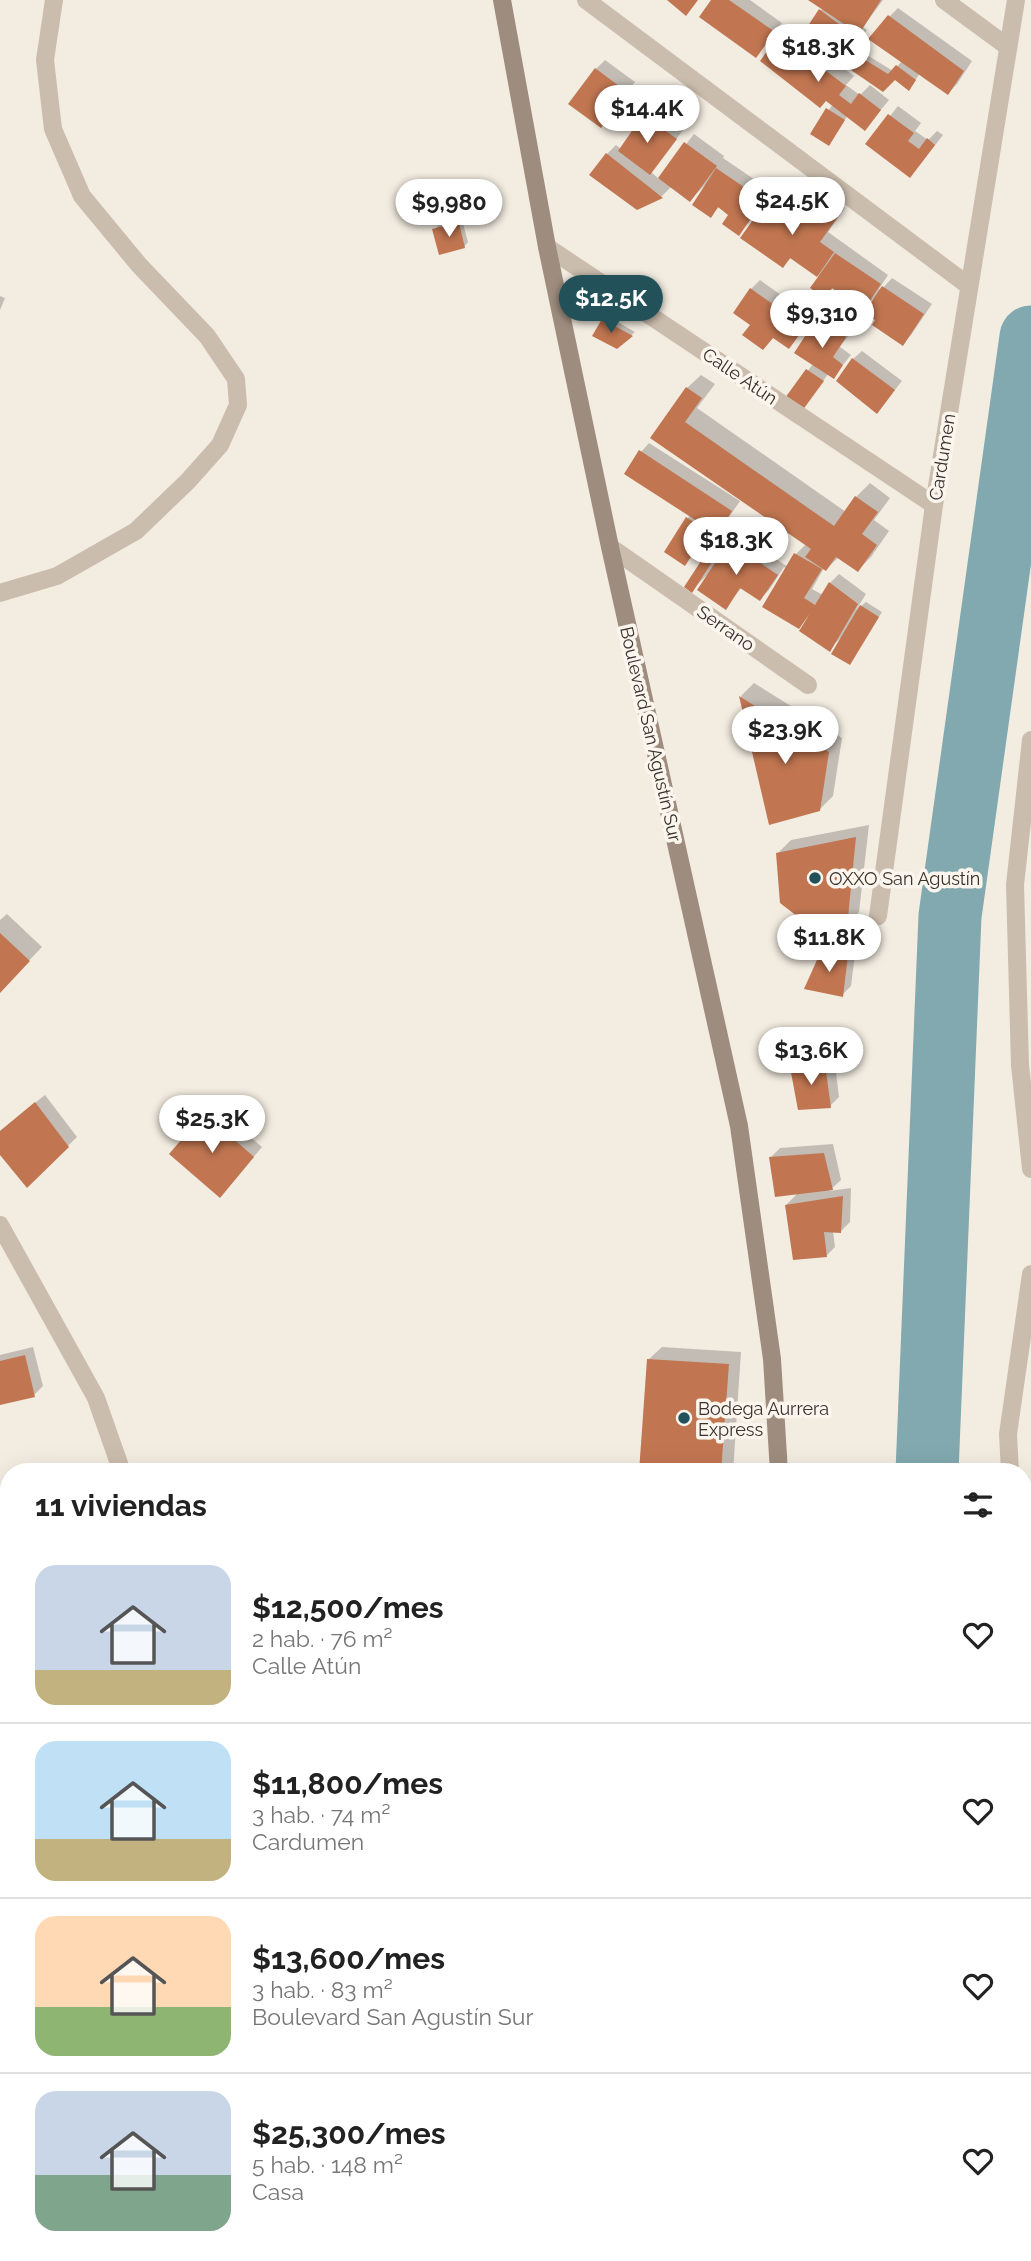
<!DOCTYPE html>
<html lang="es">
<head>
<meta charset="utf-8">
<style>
  :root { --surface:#fff; --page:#f6f6f6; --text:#222; --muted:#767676; --line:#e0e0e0; --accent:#225159 }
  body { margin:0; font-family:Raleway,sans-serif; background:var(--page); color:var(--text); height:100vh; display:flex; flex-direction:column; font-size:26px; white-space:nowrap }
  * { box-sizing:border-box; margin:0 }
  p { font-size:23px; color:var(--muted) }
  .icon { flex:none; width:38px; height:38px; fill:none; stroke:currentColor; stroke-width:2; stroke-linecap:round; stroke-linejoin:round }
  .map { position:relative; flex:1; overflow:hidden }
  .sheet { position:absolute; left:0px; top:1463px; width:1032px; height:798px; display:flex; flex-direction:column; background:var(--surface); border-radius:28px 28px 0 0; box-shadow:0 7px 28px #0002 }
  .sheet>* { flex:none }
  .price { position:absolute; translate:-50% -60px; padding:0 16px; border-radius:24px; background:#fff; color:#222; font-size:23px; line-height:46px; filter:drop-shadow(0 2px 4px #0008) }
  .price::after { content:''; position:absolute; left:50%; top:42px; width:21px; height:16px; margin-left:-10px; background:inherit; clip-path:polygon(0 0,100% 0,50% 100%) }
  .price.on { background:var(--accent); color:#fff }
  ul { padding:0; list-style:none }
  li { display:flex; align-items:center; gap:21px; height:175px; padding:0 35px }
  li+li { border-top:2px solid var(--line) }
  li span { display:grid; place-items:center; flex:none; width:196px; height:140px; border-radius:21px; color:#555 }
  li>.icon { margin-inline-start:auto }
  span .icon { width:84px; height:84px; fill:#fffc; stroke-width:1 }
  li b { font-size:30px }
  h2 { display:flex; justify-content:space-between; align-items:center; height:84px; padding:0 35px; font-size:30px }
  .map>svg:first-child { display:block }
  .shadow { fill:#0003 }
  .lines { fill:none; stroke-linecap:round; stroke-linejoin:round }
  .river { stroke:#81a9af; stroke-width:63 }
  .building { fill:#c17651 }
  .street { stroke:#cbbdad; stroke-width:18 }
  .secondary { stroke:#9e8d7e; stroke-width:18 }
  .poi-dot { fill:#225159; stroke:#faf5ed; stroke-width:2.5 }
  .labels { text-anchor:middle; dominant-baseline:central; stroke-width:7; stroke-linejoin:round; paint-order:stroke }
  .street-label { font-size:18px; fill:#39312b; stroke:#faf5ed }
  .poi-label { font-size:18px; fill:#39312b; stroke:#faf5ed; text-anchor:start }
</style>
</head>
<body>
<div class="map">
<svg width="1031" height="2261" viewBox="0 0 1031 2261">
  <rect width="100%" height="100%" fill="#f3ece1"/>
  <!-- shadow -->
  <g class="shadow">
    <polygon points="713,0 750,0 782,23 756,56"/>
    <polygon points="811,0 883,0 863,27 867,30 850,51 820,11 823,8"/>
    <polygon points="898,8 972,61 957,84 948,93 920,73 913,84 895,77 882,90 863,59 867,55 893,71 902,61 889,17"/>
    <polygon points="795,32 854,76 846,85 860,95 870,85 889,100 865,129 848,115 832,140 812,134 833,104 771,49 780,40 785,43"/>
    <polygon points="605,60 635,82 601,126 596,69"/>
    <polygon points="898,106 921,123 915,131 928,140 937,131 943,135 919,166 868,144"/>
    <polygon points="654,107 684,129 651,172 659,179 694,134 724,156 723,158 770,190 748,224 739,233 731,214 720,206 710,216 705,185 690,200 672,186 662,196 637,208 607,154 616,145 621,149"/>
    <polygon points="821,191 845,208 828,232 888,275 879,289 881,290 892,278 932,304 911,335 902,344 877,319 874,298 863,309 834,287 825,296 821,277 792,257 783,266 743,238 767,204 776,195 803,214"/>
    <polygon points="462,220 468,242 464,247 434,230 438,226"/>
    <polygon points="760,280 812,317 789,347 774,336 763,348 752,325 751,289"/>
    <polygon points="0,296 5,298 0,310"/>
    <polygon points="607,316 635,332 617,347 603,320"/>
    <polygon points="835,316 854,328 840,347 851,355 833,377 828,374 806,405 787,398 813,364 796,352 811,331 820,322 825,326"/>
    <polygon points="862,351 902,381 877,412 853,359"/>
    <polygon points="701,375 715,384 697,408 846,512 856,497 870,483 890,498 874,520 889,531 871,557 858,570 839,557 826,569 824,568 812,589 823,595 830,583 839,574 866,594 856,610 866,602 882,612 850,663 842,637 829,649 808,616 798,626 787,569 784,567 769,590 760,599 742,587 726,607 706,576 692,590 703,560 694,554 685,563 666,551 690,515 641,452 649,443 740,501 723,526 733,532 720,552 723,554 739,534 788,567 796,554 806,544 653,437 687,388"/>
    <polygon points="754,683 842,738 833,796 819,810 771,823 741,696"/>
    <polygon points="869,825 859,912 846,926 777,854 791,840"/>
    <polygon points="7,914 42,947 0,991 0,920"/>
    <polygon points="831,943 856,946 851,986 842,995 822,952"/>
    <polygon points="834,1056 839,1097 830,1106 792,1067 801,1058"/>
    <polygon points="45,1095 77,1137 27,1186 0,1152 0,1131"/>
    <polygon points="214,1106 262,1147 229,1186 205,1115"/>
    <polygon points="833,1144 841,1180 829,1191 851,1188 850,1222 841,1231 833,1231 835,1247 826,1256 786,1205 799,1192 771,1157 780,1148"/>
    <polygon points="33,1347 43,1386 34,1395 0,1403 0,1355"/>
    <polygon points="662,1347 741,1352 733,1472 641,1472 648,1360"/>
  </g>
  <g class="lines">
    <!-- river -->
    <g class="river">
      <polyline points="927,1472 950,916 1031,337"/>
      <polyline points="929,2261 930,2252"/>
    </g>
  </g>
  <!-- building -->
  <g class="building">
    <polygon points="667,0 698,0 686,16"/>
    <polygon points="711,0 729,0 775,32 756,58 699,17"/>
    <polygon points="808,0 881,0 859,34"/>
    <polygon points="819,9 860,40 842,62 802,35"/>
    <polygon points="888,15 964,71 948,95 868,39"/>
    <polygon points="785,40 846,86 839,95 851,104 859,93 881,110 865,131 826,101 820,108 760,61 770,47 776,52"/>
    <polygon points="862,58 888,74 896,65 916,80 909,91 895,80 883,92 851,70"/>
    <polygon points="595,68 627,92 601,128 568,104"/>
    <polygon points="826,108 845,120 829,146 810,134"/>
    <polygon points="888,114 914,133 908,141 919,149 927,138 935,145 910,178 865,144"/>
    <polygon points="643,115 677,139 650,175 618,151"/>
    <polygon points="684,142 717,166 690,202 658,178"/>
    <polygon points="606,153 663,198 637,210 589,175"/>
    <polygon points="716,168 763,200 739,236 722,224 728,215 718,207 711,218 692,205"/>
    <polygon points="811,199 837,218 820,242 834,252 817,277 790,258 783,268 740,238 765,203 794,223"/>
    <polygon points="459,223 465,248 439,255 432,229"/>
    <polygon points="835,253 881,284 863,311 832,288 825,298 810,288"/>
    <polygon points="882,286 924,314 903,346 872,325 875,320 864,313"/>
    <polygon points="750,288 805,327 789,349 773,338 763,350 742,335 750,325 733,313"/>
    <polygon points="602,319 633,336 617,349 592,336"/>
    <polygon points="825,323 846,337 833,357 843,365 834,379 794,353 809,330 817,336"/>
    <polygon points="852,358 895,390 877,414 836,381"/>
    <polygon points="806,369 824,381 802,411 785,398"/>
    <polygon points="686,387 702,398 685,422 834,526 855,496 878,512 862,534 877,545 858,572 836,557 826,571 805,557 811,549 650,438"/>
    <polygon points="639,450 732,511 717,534 624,474"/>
    <polygon points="686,517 725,542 692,593 684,587 701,561 692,555 685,566 664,552"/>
    <polygon points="729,542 778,575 760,601 740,588 726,610 697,590"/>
    <polygon points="794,553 822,569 804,598 815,605 829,582 858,604 830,652 799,631 811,612 799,629 762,607"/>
    <polygon points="860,605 879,617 850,665 831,654"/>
    <polygon points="739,696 829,752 820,811 769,825"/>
    <polygon points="856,837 847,927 819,933 780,903 776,853"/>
    <polygon points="0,933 30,961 0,993"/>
    <polygon points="821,951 848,955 843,997 804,989"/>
    <polygon points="825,1064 831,1108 798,1110 790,1067"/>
    <polygon points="35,1102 69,1147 27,1188 0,1155 0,1131"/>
    <polygon points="204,1113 254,1157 220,1198 169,1154"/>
    <polygon points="824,1153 833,1190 775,1197 769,1157"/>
    <polygon points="843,1196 841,1233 824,1232 827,1257 793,1260 785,1205"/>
    <polygon points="25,1355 35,1397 0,1405 0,1361"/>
    <polygon points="647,1359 729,1364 721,1472 639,1472"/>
  </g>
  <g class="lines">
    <!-- street -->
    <g class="street">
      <polyline points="586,0 969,286"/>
      <polyline points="944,0 1008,47"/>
      <polyline points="547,247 934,505"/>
      <polyline points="610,547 808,685"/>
      <polyline points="0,593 57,576 136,531 188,481 220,445 238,405 236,379 207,336 139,265 82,196 53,129 45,60 54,0"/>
      <polyline points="1031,740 1015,885 1020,1065 1031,1169"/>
      <polyline points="878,916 934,505 1016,0"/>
      <polyline points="0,1225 96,1398 122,1472"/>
      <polyline points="1010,1472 1008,1434 1031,1274"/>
      <polyline points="1024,1550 1031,1574"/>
      <polyline points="1024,2025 1031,1994"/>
      <polyline points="0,2081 9,2076"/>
      <polyline points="1024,2111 1031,2112"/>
    </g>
    <!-- secondary -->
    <g class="secondary">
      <polyline points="502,0 547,247 610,547 739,1126 772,1359 779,1472"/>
      <polyline points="770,2261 770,2252"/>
    </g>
  </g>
  <!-- markers -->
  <g class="poi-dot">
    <circle cx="815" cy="878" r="7"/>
    <circle cx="684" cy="1418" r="7"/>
  </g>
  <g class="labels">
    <!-- street labels -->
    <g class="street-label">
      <text transform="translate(740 376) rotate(34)">Calle Atún</text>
      <text transform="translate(942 457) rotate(-81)">Cardumen</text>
      <text transform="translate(726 628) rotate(35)">Serrano</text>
      <text transform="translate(651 734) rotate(77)">Boulevard San Agustín Sur</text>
    </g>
    <!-- poi labels -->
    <g class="poi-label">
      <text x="829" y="878">OXXO San Agustín</text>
      <text x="698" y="1408">Bodega Aurrera<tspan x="698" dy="21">Express</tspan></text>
    </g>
  </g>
</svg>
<b class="price" style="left:818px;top:84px">$18.3K</b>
<b class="price" style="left:647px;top:145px">$14.4K</b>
<b class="price" style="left:792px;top:237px">$24.5K</b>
<b class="price" style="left:449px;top:239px">$9,980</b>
<b class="price on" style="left:611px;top:335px">$12.5K</b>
<b class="price" style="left:822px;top:350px">$9,310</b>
<b class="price" style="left:736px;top:577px">$18.3K</b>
<b class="price" style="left:785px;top:766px">$23.9K</b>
<b class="price" style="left:829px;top:974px">$11.8K</b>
<b class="price" style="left:811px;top:1087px">$13.6K</b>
<b class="price" style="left:212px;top:1155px">$25.3K</b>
<section class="sheet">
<h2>11 viviendas<svg class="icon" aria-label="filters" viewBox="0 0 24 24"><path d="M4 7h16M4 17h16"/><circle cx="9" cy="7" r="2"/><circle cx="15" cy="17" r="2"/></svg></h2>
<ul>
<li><span style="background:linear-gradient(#c9d6e8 75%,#c2b280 0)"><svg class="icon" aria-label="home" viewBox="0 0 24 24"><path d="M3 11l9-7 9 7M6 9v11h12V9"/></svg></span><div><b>$12,500/mes</b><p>2 hab. · 76 m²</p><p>Calle Atún</p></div><svg class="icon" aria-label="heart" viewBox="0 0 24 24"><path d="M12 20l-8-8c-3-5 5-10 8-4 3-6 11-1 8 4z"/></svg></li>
<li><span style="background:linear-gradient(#bfe0f5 70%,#c2b280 0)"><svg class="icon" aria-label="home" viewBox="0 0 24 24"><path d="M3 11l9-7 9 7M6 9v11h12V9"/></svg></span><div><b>$11,800/mes</b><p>3 hab. · 74 m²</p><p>Cardumen</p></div><svg class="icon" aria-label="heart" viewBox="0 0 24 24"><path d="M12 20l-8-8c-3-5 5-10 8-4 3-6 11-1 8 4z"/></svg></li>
<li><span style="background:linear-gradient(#ffd9b3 65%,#8fb573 0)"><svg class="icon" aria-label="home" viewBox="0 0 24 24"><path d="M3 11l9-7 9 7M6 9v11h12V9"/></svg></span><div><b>$13,600/mes</b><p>3 hab. · 83 m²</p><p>Boulevard San Agustín Sur</p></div><svg class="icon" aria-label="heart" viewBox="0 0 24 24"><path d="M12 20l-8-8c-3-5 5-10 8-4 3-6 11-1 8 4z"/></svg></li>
<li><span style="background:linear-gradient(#c9d6e8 60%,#7fa58c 0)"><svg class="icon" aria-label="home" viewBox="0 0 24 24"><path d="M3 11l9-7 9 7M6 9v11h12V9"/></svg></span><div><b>$25,300/mes</b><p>5 hab. · 148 m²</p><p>Casa</p></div><svg class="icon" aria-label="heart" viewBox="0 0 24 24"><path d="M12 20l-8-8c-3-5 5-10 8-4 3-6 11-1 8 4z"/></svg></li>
</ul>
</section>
</div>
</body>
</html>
